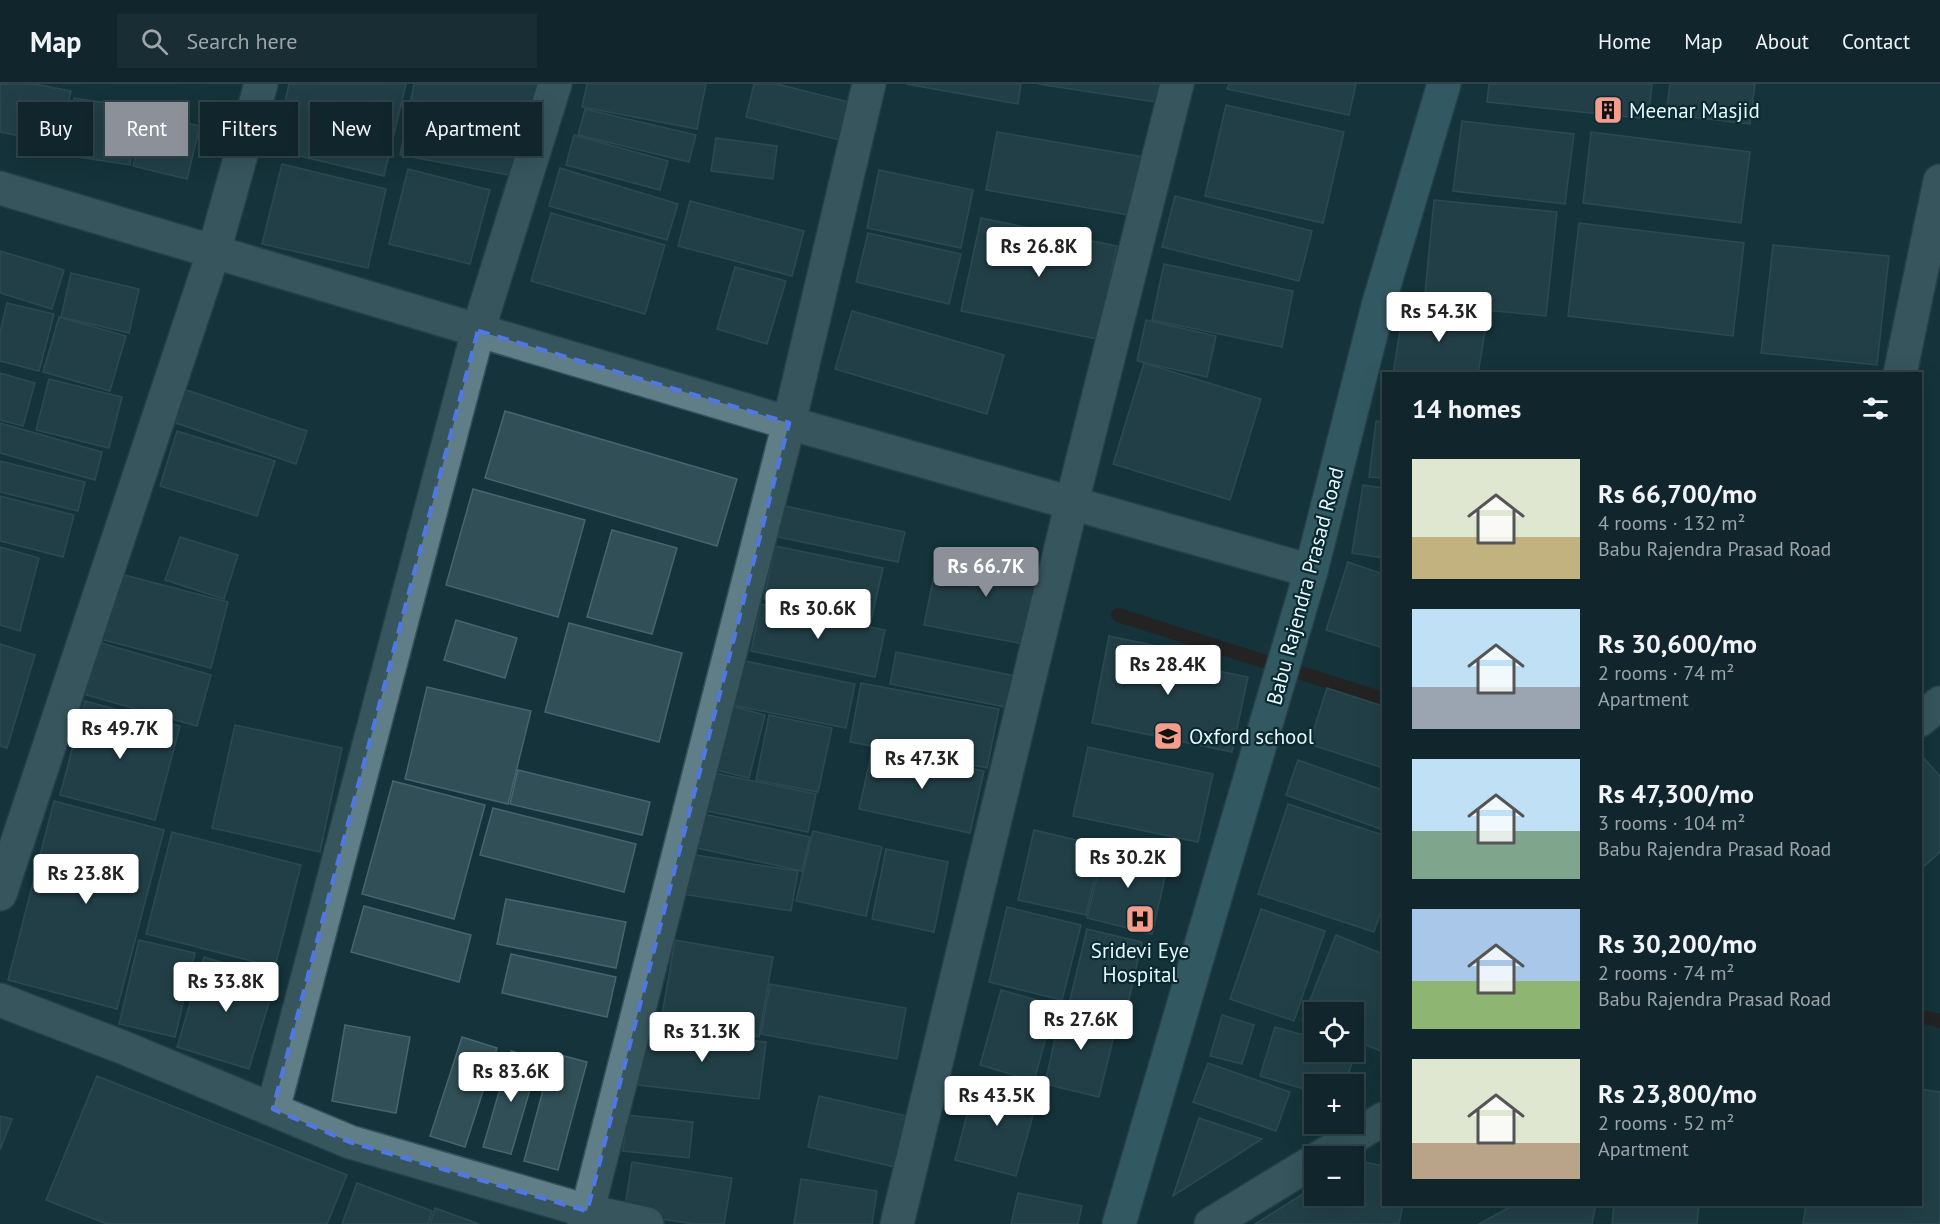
<!DOCTYPE html>
<html lang="en">
<head>
<meta charset="utf-8">
<style>
  :root { --surface:#10262c; --page:#192e34; --text:#f1f3f6; --muted:#9ca5a9; --line:#304348; --accent:#8c9099 }
  body { margin:0; font-family:"PT Sans",sans-serif; background:var(--page); color:var(--text); height:100vh; display:flex; flex-direction:column; font-size:22px; white-space:nowrap }
  * { box-sizing:border-box; margin:0 }
  p { font-size:20px; color:var(--muted) }
  .icon { flex:none; width:33px; height:33px; fill:none; stroke:currentColor; stroke-width:2; stroke-linecap:round; stroke-linejoin:round }
  .map { position:relative; flex:1; overflow:hidden }
  .sheet { position:absolute; left:1382px; top:288px; width:540px; height:834px; display:flex; flex-direction:column; background:var(--surface); border-radius:0px; box-shadow:0 6px 24px #0002,0 0 0 2px var(--line) }
  .sheet>* { flex:none }
  .hud { position:absolute; left:18px; top:18px; width:570px; height:54px; display:flex; gap:12px }
  .controls { position:absolute; left:1304px; top:918px; display:grid; gap:12px }
  .controls a { display:grid; place-items:center; width:60px; height:60px; border-radius:0px; background:var(--surface); box-shadow:0 6px 24px #0002,0 0 0 2px var(--line); font-size:30px }
  .price { position:absolute; translate:-50% -51px; padding:0 14px; border-radius:6px; background:#fff; color:#222; font-size:20px; line-height:39px; filter:drop-shadow(0 2px 3px #0008) }
  .price::after { content:''; position:absolute; left:50%; top:36px; width:18px; height:14px; margin-left:-9px; background:inherit; clip-path:polygon(0 0,100% 0,50% 100%) }
  .price.selected { background:var(--accent); color:#fff }
  ul { padding:0; list-style:none }
  li { display:flex; align-items:center; gap:18px; height:150px; padding:0 30px }
  li span { display:grid; place-items:center; flex:none; width:168px; height:120px; border-radius:0px; color:#555 }
  li>.icon { margin-inline-start:auto }
  span .icon { width:72px; height:72px; fill:#fffc; stroke-width:1 }
  li b { font-size:26px }
  h2 { display:flex; justify-content:space-between; align-items:center; height:72px; padding:0 30px; font-size:26px }
  .tag { padding:0 21px; border-radius:0px; background:var(--surface); box-shadow:0 6px 24px #0002,0 0 0 2px var(--line); font-size:21px; line-height:54px }
  .tag.selected { background:var(--accent); color:#fff }
  header { display:flex; align-items:center; gap:36px; box-sizing:border-box; height:84px; padding:0 30px; background:var(--surface); border-bottom:2px solid var(--line) }
  header strong { font-size:28px }
  nav { display:flex; gap:33px; margin-inline-start:auto; font-size:21px }
  .search { width:420px; height:54px; background:var(--page); display:flex; align-items:center; gap:15px; box-sizing:border-box; padding:0 21px; border-radius:0px; color:var(--muted); font-size:22px }
  .map>svg:first-child { display:block }
  .lines { fill:none; stroke-linecap:round; stroke-linejoin:round }
  .stream { stroke:#37110a; stroke-width:14 }
  .building { fill:#314f57; stroke:#47656e; stroke-width:1.5 }
  .street-casing { stroke:#374f57; stroke-width:36 }
  .secondary-casing { stroke:#374f57; stroke-width:36 }
  .street { stroke:#5f7e87; stroke-width:33 }
  .secondary { stroke:#548592; stroke-width:33 }
  .marked { fill:none; stroke:#5078e1; stroke-width:4.5; stroke-dasharray:12 8; stroke-linejoin:round }
  .labels { text-anchor:middle; dominant-baseline:central; stroke-width:4.5; stroke-linejoin:round; paint-order:stroke }
  .poi-label { font-size:21px; fill:#e7f8fd; stroke:#0a2931; text-anchor:start }
  .street-label { font-size:21px; fill:#e7f8fd; stroke:#0a2931 }
</style>
</head>
<body>
<header>
<strong>Map</strong>
<div class="search"><svg class="icon" aria-label="search" viewBox="0 0 24 24"><circle cx="10" cy="10" r="6"/><path d="M15 15l6 6"/></svg>Search here</div>
<nav><a>Home</a><a>Map</a><a>About</a><a>Contact</a></nav>
</header>
<div class="map">
<svg width="1940" height="1140" viewBox="0 0 1940 1140">
  <rect width="100%" height="100%" fill="#15333b"/>
  <g class="lines">
    <!-- stream -->
    <g class="stream">
      <polyline points="1118,531 1383,615"/>
      <polyline points="1920,932 1940,937"/>
    </g>
  </g>
  <!-- building -->
  <g class="building">
    <polygon points="0,0 35,0 71,7 59,60 0,48"/>
    <polygon points="289,0 406,0 384,92 274,66"/>
    <polygon points="414,0 537,0 519,93 400,71"/>
    <polygon points="587,0 706,0 697,45 582,23"/>
    <polygon points="754,0 777,0 849,18 840,56 746,33"/>
    <polygon points="906,0 1021,0 1018,20"/>
    <polygon points="1038,0 1171,0 1168,20"/>
    <polygon points="1229,0 1356,0 1349,31 1227,5"/>
    <polygon points="1489,0 1652,0 1648,35 1487,18"/>
    <polygon points="1670,0 1755,0 1750,40 1666,30"/>
    <polygon points="74,14 139,24 130,81 65,71"/>
    <polygon points="1226,21 1344,48 1323,139 1205,112"/>
    <polygon points="585,25 696,51 689,78 578,51"/>
    <polygon points="146,29 200,42 187,95 133,82"/>
    <polygon points="1462,37 1574,50 1565,120 1453,107"/>
    <polygon points="997,48 1150,74 1139,133 986,106"/>
    <polygon points="1591,48 1750,68 1741,139 1583,119"/>
    <polygon points="574,51 668,77 660,106 566,81"/>
    <polygon points="716,54 777,62 773,95 711,87"/>
    <polygon points="282,80 386,105 368,184 262,160"/>
    <polygon points="560,84 678,120 667,156 549,122"/>
    <polygon points="408,85 490,106 470,180 389,160"/>
    <polygon points="879,86 973,106 961,164 867,144"/>
    <polygon points="1175,112 1312,147 1299,197 1162,163"/>
    <polygon points="1434,116 1557,128 1546,232 1424,220"/>
    <polygon points="690,117 804,147 792,192 678,162"/>
    <polygon points="551,129 665,161 645,230 531,197"/>
    <polygon points="981,134 1117,162 1097,255 961,227"/>
    <polygon points="1579,139 1744,159 1733,252 1568,232"/>
    <polygon points="868,149 961,170 949,220 856,198"/>
    <polygon points="1773,161 1889,172 1877,281 1761,269"/>
    <polygon points="0,167 64,186 52,225 0,209"/>
    <polygon points="1164,180 1293,207 1282,263 1152,236"/>
    <polygon points="735,183 786,197 767,260 717,245"/>
    <polygon points="71,189 139,205 129,249 61,233"/>
    <polygon points="7,219 54,230 39,287 0,277 0,248"/>
    <polygon points="1404,222 1487,235 1478,290 1393,290"/>
    <polygon points="852,227 1004,271 987,330 835,285"/>
    <polygon points="59,233 126,252 110,307 43,288"/>
    <polygon points="1146,236 1216,252 1207,293 1137,277"/>
    <polygon points="1144,279 1261,315 1230,416 1113,380"/>
    <polygon points="0,289 35,299 23,342 0,336"/>
    <polygon points="49,295 122,313 109,364 36,346"/>
    <polygon points="175,302 307,347 296,380 164,335"/>
    <polygon points="505,327 737,395 717,462 485,394"/>
    <polygon points="1376,337 1383,338 1383,394 1369,393"/>
    <polygon points="0,339 102,368 95,396 0,369"/>
    <polygon points="177,347 275,377 257,432 160,402"/>
    <polygon points="0,377 85,398 78,427 0,408"/>
    <polygon points="1363,401 1383,404 1383,474 1352,469"/>
    <polygon points="473,405 585,436 558,533 446,501"/>
    <polygon points="0,412 74,431 63,473 0,457"/>
    <polygon points="785,422 905,448 898,478 778,453"/>
    <polygon points="612,446 677,464 652,550 587,533"/>
    <polygon points="180,453 238,471 224,515 165,496"/>
    <polygon points="775,462 883,484 871,537 764,515"/>
    <polygon points="0,463 39,474 20,547 0,541"/>
    <polygon points="939,467 1048,488 1033,562 924,541"/>
    <polygon points="1348,478 1383,490 1383,564 1326,546"/>
    <polygon points="117,489 228,518 211,584 100,555"/>
    <polygon points="761,520 885,546 875,593 751,567"/>
    <polygon points="456,536 517,554 505,594 444,576"/>
    <polygon points="569,539 682,569 659,658 545,628"/>
    <polygon points="1109,552 1177,566 1174,578 1248,593 1232,668 1092,639"/>
    <polygon points="98,558 211,591 197,642 83,610"/>
    <polygon points="0,560 35,571 7,664 0,662"/>
    <polygon points="896,568 1016,592 1010,624 890,600"/>
    <polygon points="736,575 855,600 846,644 727,620"/>
    <polygon points="861,599 999,625 987,684 850,658"/>
    <polygon points="427,603 531,627 508,720 405,695"/>
    <polygon points="1327,604 1383,622 1383,684 1309,660"/>
    <polygon points="85,617 180,642 155,736 60,711"/>
    <polygon points="721,619 765,631 749,694 704,683"/>
    <polygon points="769,631 832,644 818,708 756,696"/>
    <polygon points="235,641 342,664 320,768 212,744"/>
    <polygon points="873,663 984,687 970,749 859,725"/>
    <polygon points="1088,663 1213,690 1198,758 1073,732"/>
    <polygon points="1920,670 1940,692 1940,768 1920,786"/>
    <polygon points="1298,676 1383,706 1383,746 1286,711"/>
    <polygon points="518,686 650,718 642,751 510,720"/>
    <polygon points="705,687 816,710 808,748 697,725"/>
    <polygon points="393,697 485,721 454,835 362,810"/>
    <polygon points="54,717 164,746 117,925 8,896"/>
    <polygon points="1288,720 1383,751 1383,821 1374,848 1258,810"/>
    <polygon points="493,724 636,760 624,808 480,771"/>
    <polygon points="699,729 810,753 802,787 692,763"/>
    <polygon points="1034,746 1102,762 1086,831 1018,816"/>
    <polygon points="813,747 882,763 866,832 796,817"/>
    <polygon points="172,748 301,781 275,883 146,850"/>
    <polygon points="1105,760 1169,776 1152,850 1087,834"/>
    <polygon points="886,765 948,778 934,848 872,835"/>
    <polygon points="689,770 798,787 791,827 682,810"/>
    <polygon points="506,815 626,838 616,884 497,860"/>
    <polygon points="364,822 471,851 459,898 351,868"/>
    <polygon points="1007,823 1081,841 1062,916 989,898"/>
    <polygon points="1261,825 1325,847 1294,937 1230,915"/>
    <polygon points="1087,845 1142,858 1126,929 1070,916"/>
    <polygon points="1336,851 1383,870 1383,968 1353,956 1353,928 1314,928 1314,941 1302,936"/>
    <polygon points="139,856 195,869 175,953 119,940"/>
    <polygon points="675,856 773,873 759,953 661,936"/>
    <polygon points="511,870 616,893 607,933 502,909"/>
    <polygon points="204,873 276,895 249,985 177,963"/>
    <polygon points="770,900 906,924 897,975 761,950"/>
    <polygon points="1001,906 1055,921 1034,997 980,981"/>
    <polygon points="1062,922 1118,935 1099,1013 1045,1000"/>
    <polygon points="1222,931 1254,941 1242,980 1210,972"/>
    <polygon points="345,941 410,953 396,1029 332,1017"/>
    <polygon points="1275,943 1314,954 1314,968 1356,967 1345,1000 1314,1000 1314,1008 1260,992"/>
    <polygon points="644,944 766,958 759,1015 638,1001"/>
    <polygon points="462,953 497,964 465,1063 430,1052"/>
    <polygon points="511,967 539,975 511,1070 483,1063"/>
    <polygon points="553,969 587,978 558,1086 524,1077"/>
    <polygon points="1208,979 1290,1008 1276,1047 1193,1018"/>
    <polygon points="97,992 347,1091 327,1140 107,1140 46,1116"/>
    <polygon points="977,993 1039,1010 1016,1092 955,1076"/>
    <polygon points="1920,1005 1940,1008 1940,1140 1803,1140 1806,1120 1920,1120"/>
    <polygon points="819,1012 907,1032 895,1083 808,1063"/>
    <polygon points="627,1031 693,1038 689,1074 623,1067"/>
    <polygon points="0,1032 12,1035 0,1066"/>
    <polygon points="1199,1034 1262,1055 1173,1112"/>
    <polygon points="1356,1076 1383,1082 1383,1120 1403,1120 1399,1140 1255,1140 1314,1103 1314,1112 1353,1112 1353,1078"/>
    <polygon points="632,1078 732,1094 724,1140 693,1140 624,1129"/>
    <polygon points="801,1095 877,1107 872,1140 794,1140"/>
    <polygon points="357,1099 432,1127 428,1140 342,1140"/>
    <polygon points="1018,1109 1082,1122 1078,1140 1011,1140"/>
    <polygon points="1515,1120 1596,1120 1592,1140 1479,1140"/>
    <polygon points="1614,1120 1699,1120 1697,1140 1612,1140"/>
    <polygon points="435,1124 479,1140 430,1140"/>
  </g>
  <g class="lines">
    <!-- street casing -->
    <g class="street-casing">
      <g id="street">
        <polyline points="0,104 789,339 1311,487"/>
        <polyline points="1900,290 1940,97"/>
        <polyline points="1920,636 1940,619"/>
        <polyline points="0,810 214,167 261,0"/>
        <polyline points="0,916 122,963 350,1058 587,1127 647,1140"/>
        <polyline points="273,1025 478,247 555,0"/>
        <polyline points="1322,1072 1383,1035"/>
        <polyline points="584,1140 789,339 869,0"/>
        <polyline points="897,1140 1072,418 1177,0"/>
        <polyline points="1211,1140 1314,1077"/>
      </g>
    </g>
    <!-- secondary casing -->
    <g class="secondary-casing">
      <polyline id="secondary" points="1119,1140 1311,487 1378,222 1444,0"/>
    </g>
    <!-- street -->
    <use href="#street" class="street"/>
    <!-- secondary -->
    <use href="#secondary" class="secondary"/>
  </g>
  <!-- marked area -->
  <path d="M0 0H1940V1140H0ZM 478,247 L 789,339 L 587,1127 L 350,1058 L 273,1025 Z" fill="#15333b" fill-opacity=".55" fill-rule="evenodd"/>
  <path class="marked" d="M 478,247 L 789,339 L 587,1127 L 350,1058 L 273,1025 Z"/>
  <!-- icons -->
  <defs>
    <g id="building-square" transform="scale(1.5)"><rect x="-9" y="-9" width="18" height="18" rx="4" fill="#f49d8b" stroke="#0a2931"/><path d="M-4-6H4V6H1V3H-1V6H-4ZM-2.5-4.3h1.7v1.8h-1.7ZM.8-4.3h1.7v1.8H.8ZM-2.5-1h1.7V.8h-1.7ZM.8-1h1.7V.8H.8Z" fill="#111"/></g>
    <g id="school-square" transform="scale(1.5)"><rect x="-9" y="-9" width="18" height="18" rx="4" fill="#f49d8b" stroke="#0a2931"/><path d="M0-5L7-2L0 1L-7-2ZM-4 1L0 2.5L4 1V4Q0 6-4 4Z" fill="#111"/></g>
    <g id="hospital-square" transform="scale(1.5)"><rect x="-9" y="-9" width="18" height="18" rx="4" fill="#f49d8b" stroke="#0a2931"/><path d="M-5-5h3v3.5h4V-5h3V5h-3V1.5h-4V5h-3Z" fill="#111"/></g>
  </defs>
  <g fill-rule="evenodd">
    <use href="#building-square" x="1608" y="26"/>
    <use href="#school-square" x="1168" y="652"/>
    <use href="#hospital-square" x="1140" y="835"/>
  </g>
  <g class="labels">
    <!-- poi labels -->
    <g class="poi-label">
      <text x="1629" y="26">Meenar Masjid</text>
      <text x="1189" y="652">Oxford school</text>
      <text x="1140" y="866" text-anchor="middle">Sridevi Eye<tspan x="1140" dy="24">Hospital</tspan></text>
    </g>
    <!-- street labels -->
    <g class="street-label">
      <text transform="translate(1305 502) rotate(-75)">Babu Rajendra Prasad Road</text>
    </g>
  </g>
</svg>
<div class="controls">
<a><svg class="icon" aria-label="locate" viewBox="0 0 24 24"><circle cx="12" cy="12" r="6"/><path d="M12 2v4M12 18v4M2 12h4M18 12h4"/></svg></a>
<a>+</a>
<a>−</a>
</div>
<b class="price" style="left:1039px;top:194px">Rs 26.8K</b>
<b class="price" style="left:1439px;top:259px">Rs 54.3K</b>
<b class="price selected" style="left:986px;top:514px">Rs 66.7K</b>
<b class="price" style="left:818px;top:556px">Rs 30.6K</b>
<b class="price" style="left:1168px;top:612px">Rs 28.4K</b>
<b class="price" style="left:120px;top:676px">Rs 49.7K</b>
<b class="price" style="left:922px;top:706px">Rs 47.3K</b>
<b class="price" style="left:1128px;top:805px">Rs 30.2K</b>
<b class="price" style="left:86px;top:821px">Rs 23.8K</b>
<b class="price" style="left:226px;top:929px">Rs 33.8K</b>
<b class="price" style="left:1081px;top:967px">Rs 27.6K</b>
<b class="price" style="left:702px;top:979px">Rs 31.3K</b>
<b class="price" style="left:511px;top:1019px">Rs 83.6K</b>
<b class="price" style="left:997px;top:1043px">Rs 43.5K</b>
<div class="hud">
<a class="tag">Buy</a>
<a class="tag selected">Rent</a>
<a class="tag">Filters</a>
<a class="tag">New</a>
<a class="tag">Apartment</a>
</div>
<section class="sheet">
<h2>14 homes<svg class="icon" aria-label="filters" viewBox="0 0 24 24"><path d="M4 7h16M4 17h16"/><circle cx="9" cy="7" r="2"/><circle cx="15" cy="17" r="2"/></svg></h2>
<ul>
<li><span style="background:linear-gradient(#dfe7d0 65%,#c2b280 0)"><svg class="icon" aria-label="home" viewBox="0 0 24 24"><path d="M3 11l9-7 9 7M6 9v11h12V9"/></svg></span><div><b>Rs 66,700/mo</b><p>4 rooms · 132 m²</p><p>Babu Rajendra Prasad Road</p></div></li>
<li><span style="background:linear-gradient(#bfe0f5 65%,#9aa5b1 0)"><svg class="icon" aria-label="home" viewBox="0 0 24 24"><path d="M3 11l9-7 9 7M6 9v11h12V9"/></svg></span><div><b>Rs 30,600/mo</b><p>2 rooms · 74 m²</p><p>Apartment</p></div></li>
<li><span style="background:linear-gradient(#bfe0f5 60%,#7fa58c 0)"><svg class="icon" aria-label="home" viewBox="0 0 24 24"><path d="M3 11l9-7 9 7M6 9v11h12V9"/></svg></span><div><b>Rs 47,300/mo</b><p>3 rooms · 104 m²</p><p>Babu Rajendra Prasad Road</p></div></li>
<li><span style="background:linear-gradient(#a9c7e8 60%,#8fb573 0)"><svg class="icon" aria-label="home" viewBox="0 0 24 24"><path d="M3 11l9-7 9 7M6 9v11h12V9"/></svg></span><div><b>Rs 30,200/mo</b><p>2 rooms · 74 m²</p><p>Babu Rajendra Prasad Road</p></div></li>
<li><span style="background:linear-gradient(#dfe7d0 70%,#b9a48a 0)"><svg class="icon" aria-label="home" viewBox="0 0 24 24"><path d="M3 11l9-7 9 7M6 9v11h12V9"/></svg></span><div><b>Rs 23,800/mo</b><p>2 rooms · 52 m²</p><p>Apartment</p></div></li>
</ul>
</section>
</div>
</body>
</html>
